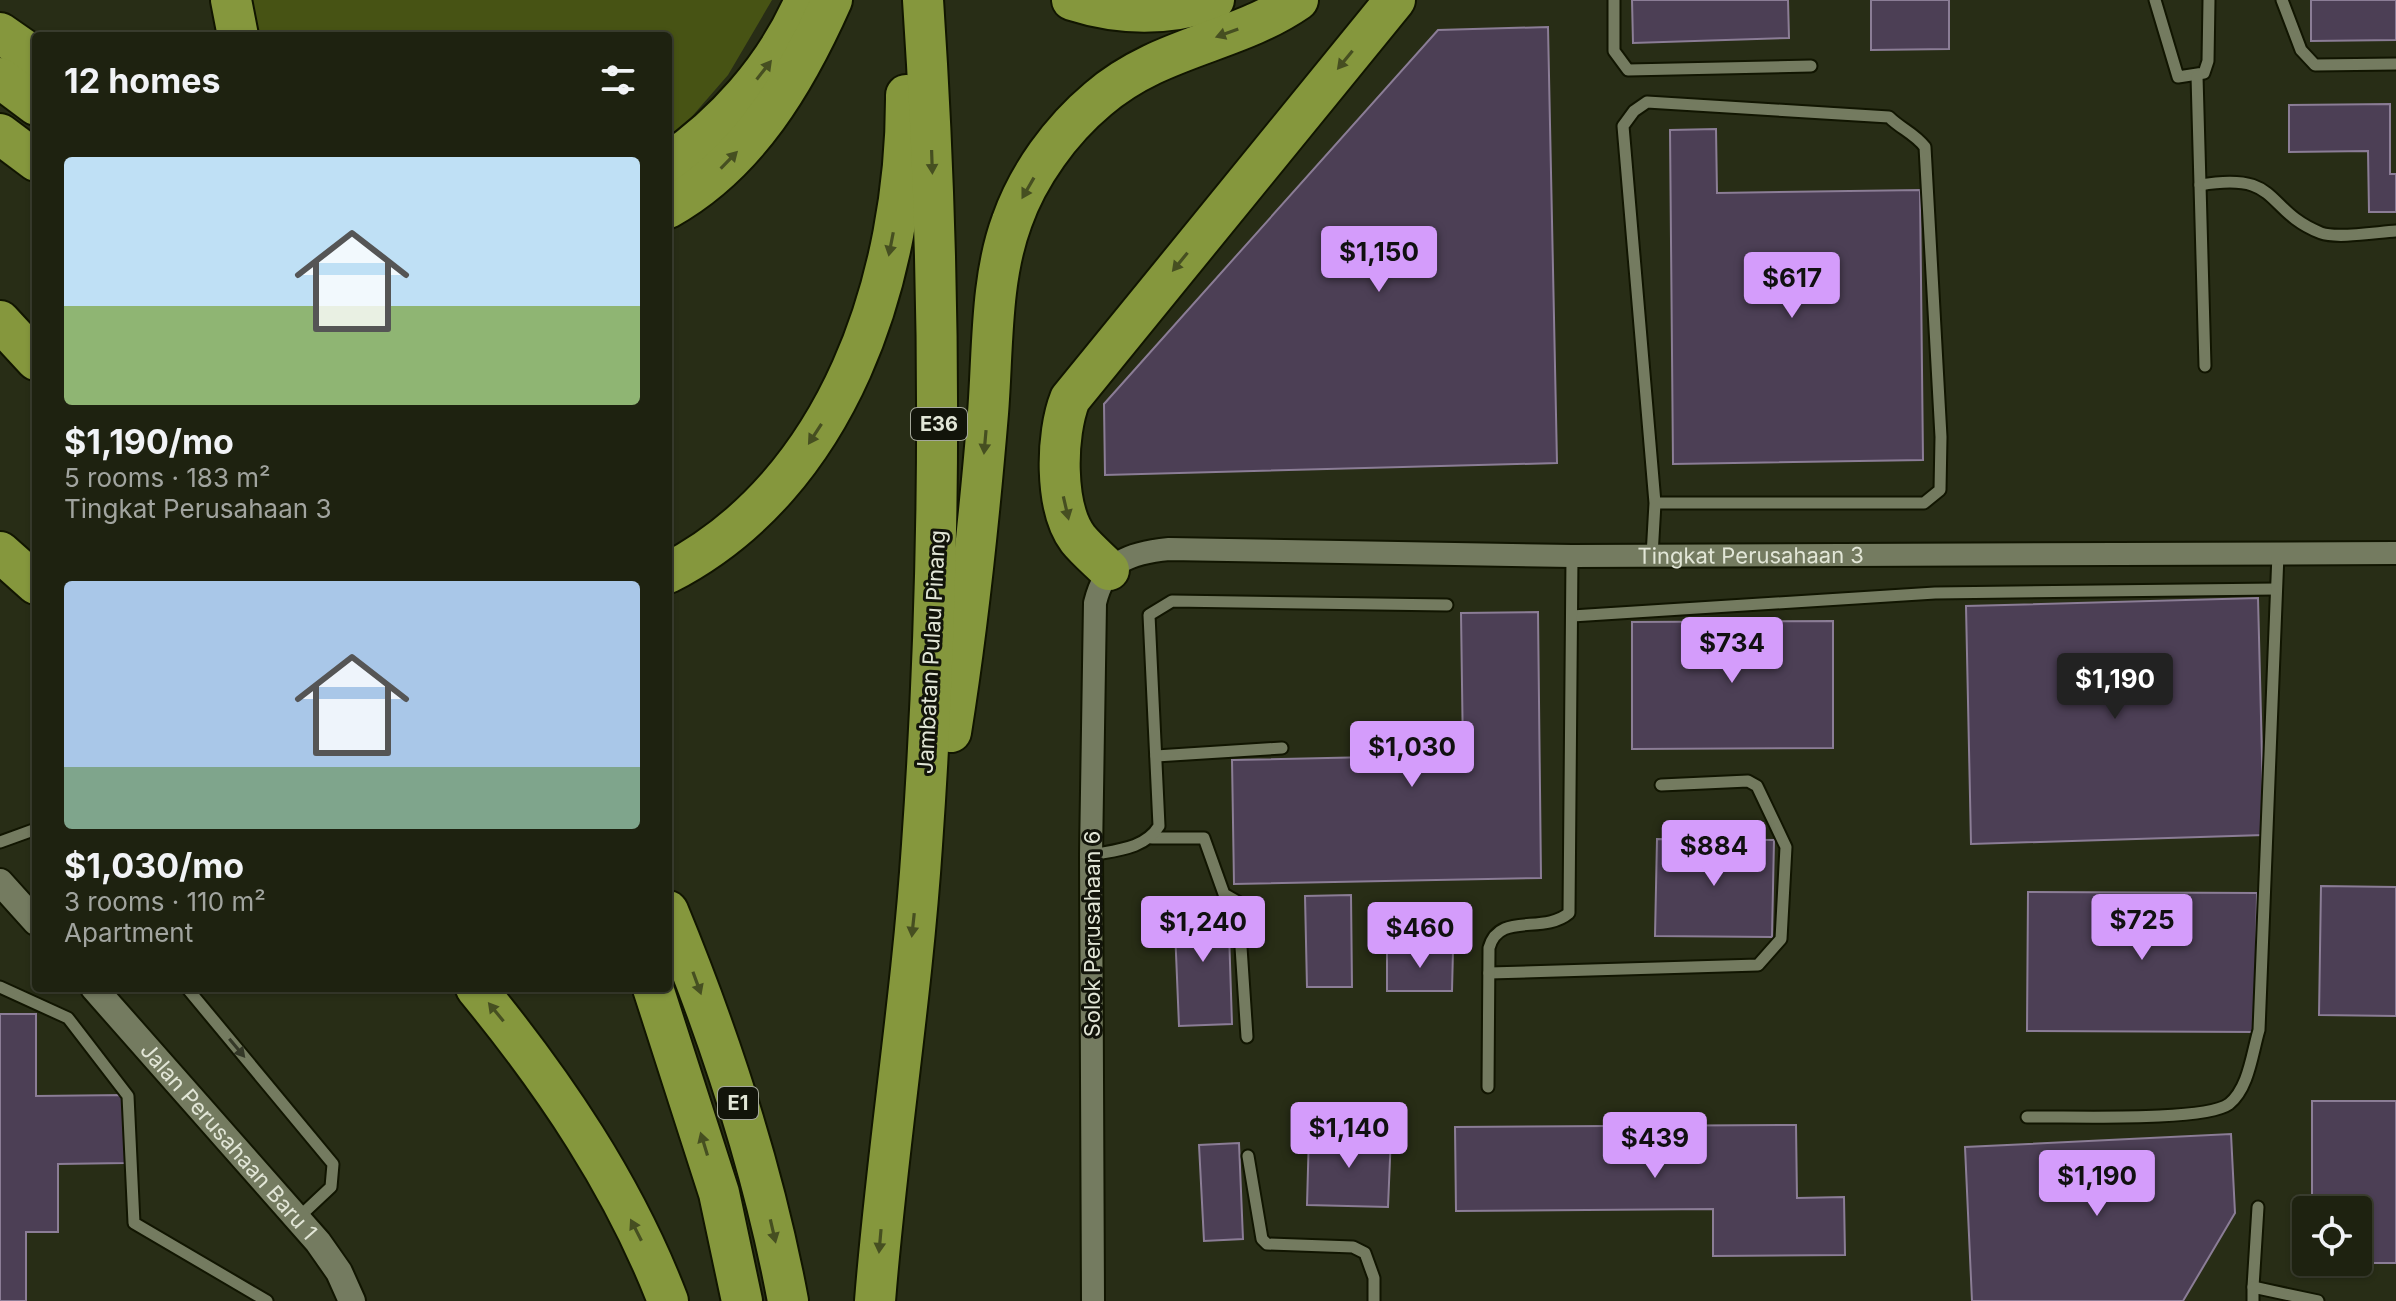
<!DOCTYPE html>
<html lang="en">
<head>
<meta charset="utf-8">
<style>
  :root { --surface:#1e2210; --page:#2b2f1e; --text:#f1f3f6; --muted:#a1a49f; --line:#3c3f30; --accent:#d49cfb }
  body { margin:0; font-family:Inter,sans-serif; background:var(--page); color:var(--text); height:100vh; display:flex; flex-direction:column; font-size:30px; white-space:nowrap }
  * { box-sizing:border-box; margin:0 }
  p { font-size:26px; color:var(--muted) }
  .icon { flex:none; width:44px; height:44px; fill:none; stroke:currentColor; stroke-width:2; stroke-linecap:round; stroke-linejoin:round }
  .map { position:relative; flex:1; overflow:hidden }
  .panel { position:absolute; left:32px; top:32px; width:640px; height:960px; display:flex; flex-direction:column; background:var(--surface); border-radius:8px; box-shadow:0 2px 6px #0004,0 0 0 2px var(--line) }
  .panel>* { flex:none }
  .fabs { position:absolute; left:2292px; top:1196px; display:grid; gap:16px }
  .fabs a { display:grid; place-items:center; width:80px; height:80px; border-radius:8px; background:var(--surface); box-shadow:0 2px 6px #0004,0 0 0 2px var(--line); font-size:40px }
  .price { position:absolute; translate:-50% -68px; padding:0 18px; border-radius:8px; background:var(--accent); color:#111; font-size:26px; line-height:52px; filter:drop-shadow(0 2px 4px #0008) }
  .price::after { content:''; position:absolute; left:50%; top:48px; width:24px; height:18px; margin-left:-12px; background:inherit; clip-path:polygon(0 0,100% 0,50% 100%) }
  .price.current { background:#222; color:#fff }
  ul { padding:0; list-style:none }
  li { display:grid; align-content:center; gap:16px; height:424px; padding:0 32px }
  li span { display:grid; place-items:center; height:248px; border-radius:8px; color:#555 }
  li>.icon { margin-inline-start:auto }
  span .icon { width:144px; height:144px; fill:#fffc; stroke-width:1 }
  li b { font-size:34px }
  h2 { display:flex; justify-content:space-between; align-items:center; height:96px; padding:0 32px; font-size:34px }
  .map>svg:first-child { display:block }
  .green { fill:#475314 }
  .building { fill:#4c3f55; stroke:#8b7d96; stroke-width:2 }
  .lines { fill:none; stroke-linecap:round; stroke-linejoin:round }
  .service-casing { stroke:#111501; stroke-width:15 }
  .minor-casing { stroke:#111501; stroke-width:26 }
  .tertiary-casing { stroke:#111501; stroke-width:30 }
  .motorway-casing { stroke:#111501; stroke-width:44 }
  .service { stroke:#747b60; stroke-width:11 }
  .minor { stroke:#747b60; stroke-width:22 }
  .tertiary { stroke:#747b60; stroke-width:26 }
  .motorway { stroke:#85973d; stroke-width:40 }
  .oneway { fill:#464f21 }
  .oneway2 { fill:#343828 }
  .labels { text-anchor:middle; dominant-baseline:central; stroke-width:6; stroke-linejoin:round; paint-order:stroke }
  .shield { fill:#12140a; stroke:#a4a79a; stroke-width:2 }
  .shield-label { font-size:20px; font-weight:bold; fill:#e2e6d7 }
  .street-label { font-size:22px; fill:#e2e6d7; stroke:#12140a }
</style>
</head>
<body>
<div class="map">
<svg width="2396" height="1301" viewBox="0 0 2396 1301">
  <rect width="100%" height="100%" fill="#282d16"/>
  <!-- green -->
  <polygon class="green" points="248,0 772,0 728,75 668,144 668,36 252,36"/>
  <!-- building -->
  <g class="building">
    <polygon points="1632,0 1788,0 1789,38 1633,43"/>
    <polygon points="1871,0 1949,0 1949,49 1871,50"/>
    <polygon points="2311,0 2396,0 2396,40 2311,41"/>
    <polygon points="1548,27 1557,463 1105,475 1104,404 1438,30"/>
    <polygon points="2390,104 2390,174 2396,174 2396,212 2369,212 2368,151 2289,152 2289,105"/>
    <polygon points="1716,129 1717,193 1920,190 1923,460 1673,464 1670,130"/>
    <polygon points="2258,598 2264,835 1971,844 1966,606"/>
    <polygon points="1538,612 1541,878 1234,884 1232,760 1463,755 1461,613"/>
    <polygon points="1833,621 1833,748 1632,749 1632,622"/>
    <polygon points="1657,839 1774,840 1772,937 1655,936"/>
    <polygon points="2321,886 2396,887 2396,1016 2319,1015"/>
    <polygon points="2028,892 2257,893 2255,1032 2027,1031"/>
    <polygon points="1351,895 1352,987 1307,987 1305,896"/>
    <polygon points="1228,902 1232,1024 1179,1026 1174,905"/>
    <polygon points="1387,950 1453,950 1452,991 1387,991"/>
    <polygon points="0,1014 36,1014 36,1096 125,1095 125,1163 58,1164 58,1232 26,1232 26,1301 0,1301"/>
    <polygon points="2312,1101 2396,1101 2396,1263 2311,1263 2358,1262 2358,1210 2312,1210"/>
    <polygon points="1796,1125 1797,1198 1844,1197 1845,1255 1713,1256 1713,1209 1456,1211 1455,1127"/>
    <polygon points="1309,1133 1391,1135 1388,1207 1307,1205"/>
    <polygon points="2231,1134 2235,1213 2183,1301 1972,1301 1965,1147"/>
    <polygon points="1239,1143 1243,1239 1204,1241 1199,1145"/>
  </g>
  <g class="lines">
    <!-- service casing -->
    <g class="service-casing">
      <g id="service">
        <polyline points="1614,0 1614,51 1628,70 1811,66"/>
        <polyline points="2155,0 2178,77 2204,73 2208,61 2209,0"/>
        <polyline points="2282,0 2301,50 2315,65 2396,64"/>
        <polyline points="2197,76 2205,366"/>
        <path d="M 2200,185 C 2282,171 2263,210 2321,233 C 2337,239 2378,232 2396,231"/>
        <path d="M 1652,556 L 1655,503 L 1623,126 L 1634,111 L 1647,102 L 1889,117 C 1901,129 1914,133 1925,147 L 1941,437 L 1940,490 L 1924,503 L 1655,503"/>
        <polyline points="1572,616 1935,593 2276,589"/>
        <polyline points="1156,756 1282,748"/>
        <polyline points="1152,838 1204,838 1224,894 1238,902 1247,1037"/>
        <polyline points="0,842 36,829"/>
        <path d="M 1091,855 C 1116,850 1145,849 1159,826 L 1149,615 L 1172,601 L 1447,605"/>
        <polyline points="1489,973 1758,965 1781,939 1786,847 1757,786 1748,781 1661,785"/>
        <polyline points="0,987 68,1018 128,1096 134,1223 267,1301"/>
        <polyline points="187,988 333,1164 331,1187 298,1218"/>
        <path d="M 1488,1087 L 1489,948 C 1499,911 1543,935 1569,913 L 1572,556"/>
        <path d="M 2027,1117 C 2065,1116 2204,1122 2229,1104 C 2249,1088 2252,1053 2259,1030 L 2278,554"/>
        <polyline points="1248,1156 1262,1239 1267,1244 1353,1247 1365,1253 1374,1278 1374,1301"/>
        <polyline points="2253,1287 2258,1207"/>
        <polyline points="2253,1301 2253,1287 2318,1301"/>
      </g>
    </g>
    <!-- minor casing -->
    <g class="minor-casing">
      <g id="minor">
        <path id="s1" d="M 1093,1301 L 1091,855 L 1095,603 C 1105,561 1129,553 1169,549 L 1572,556 L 2396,553"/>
      </g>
    </g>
    <!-- tertiary casing -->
    <g class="tertiary-casing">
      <g id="tertiary">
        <polyline points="0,882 36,922"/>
        <path id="s2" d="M 94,988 L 318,1242 L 339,1272 L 352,1301"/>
      </g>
    </g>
    <!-- motorway casing -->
    <g class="motorway-casing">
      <g id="motorway">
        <polyline points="231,0 238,36"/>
        <path d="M 1072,0 C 1119,15 1167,16 1214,0"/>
        <polyline points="0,33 36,58"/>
        <polyline points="0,78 36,105"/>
        <polyline points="0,134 36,161"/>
        <path d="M 668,163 C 725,124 773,70 802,7"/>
        <path d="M 668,208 C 748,163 796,81 832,0"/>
        <polyline points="0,321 36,360"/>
        <polyline points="0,552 36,584"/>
        <path d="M 1109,570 C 1099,560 1087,550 1078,539 C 1054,507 1056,434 1070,399 L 1395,0"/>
        <path d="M 668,573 C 839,485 907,277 906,95"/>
        <path d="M 951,732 C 968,626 979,520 988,413 C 993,351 990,280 1012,221 C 1028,175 1061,130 1098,99 C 1159,46 1236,43 1298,0"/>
        <path d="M 668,911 C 720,1037 763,1167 788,1301"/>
        <path d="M 476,988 C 554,1083 624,1186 668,1301"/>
        <polyline points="653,988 719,1193 742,1301"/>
        <path d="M 875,1301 C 887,1149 912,997 922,845 C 942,563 942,282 923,0"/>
      </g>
    </g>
    <!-- service -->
    <use href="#service" class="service"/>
    <!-- minor -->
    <use href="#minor" class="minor"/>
    <!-- tertiary -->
    <use href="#tertiary" class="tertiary"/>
    <!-- motorway -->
    <use href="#motorway" class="motorway"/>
  </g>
  <!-- one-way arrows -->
  <defs><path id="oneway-solid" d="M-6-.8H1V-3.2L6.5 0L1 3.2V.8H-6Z" transform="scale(2)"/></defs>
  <g class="oneway">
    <use href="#oneway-solid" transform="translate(1227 33) rotate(160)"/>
    <use href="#oneway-solid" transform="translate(1345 60) rotate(129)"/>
    <use href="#oneway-solid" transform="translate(764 70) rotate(-52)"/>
    <use href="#oneway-solid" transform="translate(729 160) rotate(-46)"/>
    <use href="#oneway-solid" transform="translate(932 162) rotate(88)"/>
    <use href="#oneway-solid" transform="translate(1028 188) rotate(120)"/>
    <use href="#oneway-solid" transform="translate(891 244) rotate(101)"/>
    <use href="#oneway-solid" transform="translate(1180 262) rotate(129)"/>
    <use href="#oneway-solid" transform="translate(815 434) rotate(123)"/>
    <use href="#oneway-solid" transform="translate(985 442) rotate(95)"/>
    <use href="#oneway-solid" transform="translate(1066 508) rotate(77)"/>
    <use href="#oneway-solid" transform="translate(913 925) rotate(96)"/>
    <use href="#oneway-solid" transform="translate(697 983) rotate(70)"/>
    <use href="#oneway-solid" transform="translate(496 1012) rotate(-129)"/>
    <use href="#oneway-solid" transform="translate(704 1144) rotate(-107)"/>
    <use href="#oneway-solid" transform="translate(636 1230) rotate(-117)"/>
    <use href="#oneway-solid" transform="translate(773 1231) rotate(77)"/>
    <use href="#oneway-solid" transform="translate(880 1241) rotate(95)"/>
  </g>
  <use class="oneway2" href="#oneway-solid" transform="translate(237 1048) rotate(50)"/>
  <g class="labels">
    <!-- shield labels -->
    <g class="shield">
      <rect x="911" y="408" width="56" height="32" rx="6"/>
      <rect x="718" y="1087" width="40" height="32" rx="6"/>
    </g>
    <g class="shield-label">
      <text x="939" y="424">E36</text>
      <text x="738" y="1103">E1</text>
    </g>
    <!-- street labels -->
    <g class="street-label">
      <text stroke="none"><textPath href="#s1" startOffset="1380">Tingkat Perusahaan 3</textPath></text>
      <text transform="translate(931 652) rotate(-87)">Jambatan Pulau Pinang</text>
      <text transform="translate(1092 934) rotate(-90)">Solok Perusahaan 6</text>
      <text stroke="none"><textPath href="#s2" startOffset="204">Jalan Perusahaan Baru 1</textPath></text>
    </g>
  </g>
</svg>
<div class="fabs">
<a><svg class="icon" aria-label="locate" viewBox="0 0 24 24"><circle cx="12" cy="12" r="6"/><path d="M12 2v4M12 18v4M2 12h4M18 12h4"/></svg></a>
</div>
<b class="price" style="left:1379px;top:294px">$1,150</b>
<b class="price" style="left:1792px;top:320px">$617</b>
<b class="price" style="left:1732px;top:685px">$734</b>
<b class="price current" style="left:2115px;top:721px">$1,190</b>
<b class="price" style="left:1412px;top:789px">$1,030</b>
<b class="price" style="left:1714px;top:888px">$884</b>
<b class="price" style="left:2142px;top:962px">$725</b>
<b class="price" style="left:1203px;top:964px">$1,240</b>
<b class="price" style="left:1420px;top:970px">$460</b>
<b class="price" style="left:1349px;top:1170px">$1,140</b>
<b class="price" style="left:1655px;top:1180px">$439</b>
<b class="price" style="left:2097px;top:1218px">$1,190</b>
<section class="panel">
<h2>12 homes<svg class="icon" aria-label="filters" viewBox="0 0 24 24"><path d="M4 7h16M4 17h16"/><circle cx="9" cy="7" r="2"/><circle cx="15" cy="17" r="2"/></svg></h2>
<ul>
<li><span style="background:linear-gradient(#bfe0f5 60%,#8fb573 0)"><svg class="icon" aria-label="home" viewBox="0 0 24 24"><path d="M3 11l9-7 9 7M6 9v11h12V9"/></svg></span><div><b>$1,190/mo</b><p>5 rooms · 183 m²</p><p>Tingkat Perusahaan 3</p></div></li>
<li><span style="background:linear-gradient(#a9c7e8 75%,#7fa58c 0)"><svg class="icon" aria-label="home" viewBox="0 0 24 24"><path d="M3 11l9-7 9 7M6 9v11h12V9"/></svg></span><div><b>$1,030/mo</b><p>3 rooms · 110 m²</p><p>Apartment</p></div></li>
</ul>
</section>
</div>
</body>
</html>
